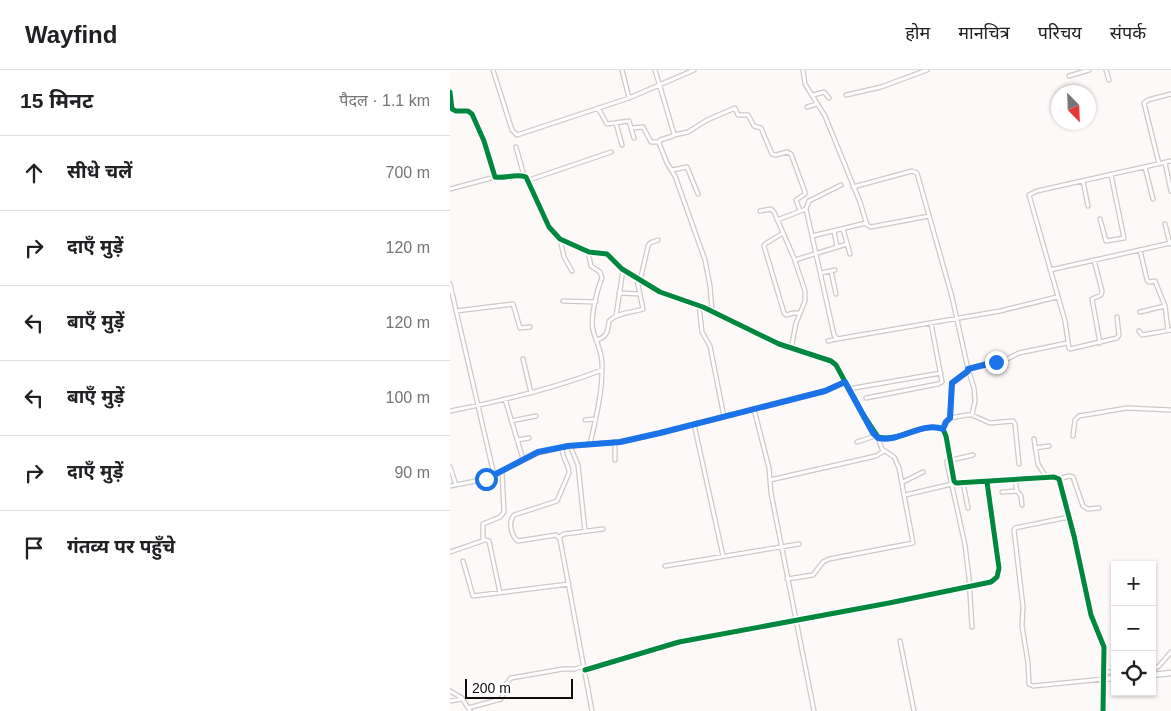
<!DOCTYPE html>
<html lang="hi">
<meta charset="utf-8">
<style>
body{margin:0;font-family:Helvetica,"Noto Sans Devanagari",sans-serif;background:#f6f6f6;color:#202124}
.controls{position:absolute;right:15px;bottom:15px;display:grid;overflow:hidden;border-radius:0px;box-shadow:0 1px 4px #0004}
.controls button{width:45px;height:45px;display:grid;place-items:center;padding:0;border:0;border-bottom:1px solid #e0e0e0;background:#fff;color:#202124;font:25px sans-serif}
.compass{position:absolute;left:601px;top:15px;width:45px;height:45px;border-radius:50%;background:#fff;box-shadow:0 1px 4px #0004;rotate:157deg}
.scale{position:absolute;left:15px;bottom:12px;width:108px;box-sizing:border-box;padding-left:5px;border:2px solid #0e0d0c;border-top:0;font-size:14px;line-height:18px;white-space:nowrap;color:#0e0d0c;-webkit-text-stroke:4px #fff;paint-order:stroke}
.stop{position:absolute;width:15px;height:15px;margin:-11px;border:4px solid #1a73e8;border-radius:50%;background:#fff}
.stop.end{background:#1a73e8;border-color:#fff;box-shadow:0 1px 5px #0008}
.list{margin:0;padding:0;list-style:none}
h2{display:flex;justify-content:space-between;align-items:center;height:65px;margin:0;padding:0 20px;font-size:21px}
h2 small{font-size:16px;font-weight:400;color:#757577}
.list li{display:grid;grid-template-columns:32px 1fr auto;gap:15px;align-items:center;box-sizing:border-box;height:75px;padding:0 20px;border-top:1px solid #e0e0e0}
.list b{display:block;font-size:19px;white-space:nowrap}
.list em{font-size:16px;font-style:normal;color:#757577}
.icon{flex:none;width:28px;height:28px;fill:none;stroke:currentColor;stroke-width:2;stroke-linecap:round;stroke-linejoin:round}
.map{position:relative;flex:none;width:721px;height:641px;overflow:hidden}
header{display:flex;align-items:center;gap:30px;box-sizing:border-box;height:70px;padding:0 25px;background:#fff;border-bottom:1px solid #e0e0e0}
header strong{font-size:24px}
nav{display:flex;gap:28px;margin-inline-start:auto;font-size:18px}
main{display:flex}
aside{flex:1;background:#fff}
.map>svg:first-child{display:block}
</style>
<header>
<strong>Wayfind</strong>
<nav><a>होम</a><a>मानचित्र</a><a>परिचय</a><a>संपर्क</a></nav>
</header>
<main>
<aside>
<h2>15 मिनट<small>पैदल · 1.1 km</small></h2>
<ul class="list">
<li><svg class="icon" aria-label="ahead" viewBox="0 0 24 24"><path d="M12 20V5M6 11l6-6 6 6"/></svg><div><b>सीधे चलें</b></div><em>700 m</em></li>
<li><svg class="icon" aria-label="right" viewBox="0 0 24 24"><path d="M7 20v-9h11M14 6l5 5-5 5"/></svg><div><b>दाएँ मुड़ें</b></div><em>120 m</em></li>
<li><svg class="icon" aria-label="left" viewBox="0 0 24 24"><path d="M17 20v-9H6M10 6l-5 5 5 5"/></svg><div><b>बाएँ मुड़ें</b></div><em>120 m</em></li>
<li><svg class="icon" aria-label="left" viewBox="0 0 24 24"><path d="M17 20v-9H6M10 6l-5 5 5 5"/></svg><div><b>बाएँ मुड़ें</b></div><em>100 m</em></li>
<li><svg class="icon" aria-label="right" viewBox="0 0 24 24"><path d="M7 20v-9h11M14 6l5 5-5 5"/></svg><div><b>दाएँ मुड़ें</b></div><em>90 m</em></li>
<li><svg class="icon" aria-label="arrive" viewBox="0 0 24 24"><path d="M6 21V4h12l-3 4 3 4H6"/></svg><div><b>गंतव्य पर पहुँचे</b></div></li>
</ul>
</aside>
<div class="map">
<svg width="721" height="641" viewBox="0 0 721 641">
<rect width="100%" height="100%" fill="#fdf9f8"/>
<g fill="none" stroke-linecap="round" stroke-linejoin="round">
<defs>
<path id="street" d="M43,0L62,60L67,65L179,28L244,0
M172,0L179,28
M205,0L224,64L223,66L210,70L209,73L217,93L225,106L255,190L260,216L262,241
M353,0L355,14L375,46L410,132L417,155L421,157L479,146
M656,0L659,10
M619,6L639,0
M0,22L2,39L6,41H18L22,44L34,71L45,107C55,109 66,103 76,107L99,157L110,169L139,182L157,184L172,199L210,222L253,237L329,274L381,291L386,295L412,343L428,367C449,373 472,351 493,359L496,366L504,411L506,413L604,407L609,409L624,466L641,545L654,577L653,641
M363,25L374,22L379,28
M396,25L431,17L477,0
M357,37L367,34
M148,38L157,54L179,51L184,68
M166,53L172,75
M182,58L193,57L201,72H209
M224,65L238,62L257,50L285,38L288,45H298L304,56L311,58L322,84L326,85L337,82L341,84L355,122V124L346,130L350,141
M66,77L74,106
M715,93L721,121
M709,94L694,33L698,30L721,24
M695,97L703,129
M222,100L237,97L248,124
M79,110L161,82
M633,111L638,136
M391,115L359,131L356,139L384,265L387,269L550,241L607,227
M403,117L462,101L467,103L502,227L518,299L524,318L525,331L522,345
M0,119L45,107
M310,141L321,139L324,142L344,188L355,221V231L346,253L341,279
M650,149L656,171L674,168L661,105
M327,150L356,139
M715,154L720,174
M393,159L400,184
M384,161L387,177
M333,163L315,174L314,176L334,243L336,245L344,243H349
M362,166L416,153
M110,169L114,187L122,201
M690,180L697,210L699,212L705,211L715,236L718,260
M138,181L141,196L150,202L152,208C147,220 140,248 143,260C146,272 152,281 152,294C153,320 146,348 140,374
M345,190L397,174
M644,190L652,221L651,225L642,229L650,273
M600,200L721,173
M381,201L386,224
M371,203L385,200
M190,211L198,176L200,173L208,170
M0,214L44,405
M169,223L190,224
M113,231L146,232
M249,235L252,262L260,276L274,347
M6,241L63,234L70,258L80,257
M690,242L715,236
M166,246L173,200
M667,247L669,265L667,268L620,279L619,278L615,251L579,125L587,121L721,91
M689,261L692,265L721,260
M147,270C157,267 158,261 159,251C169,242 181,243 193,239L187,210
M378,271L387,269
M73,289L81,323
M518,299L540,293L551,292L569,283L617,273
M398,319L491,303
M416,328L488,314L492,312L481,253
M55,329L73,389
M304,339L319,398L321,423L364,641
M0,341C52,331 103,319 152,300
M500,348L502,313L518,301
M135,350L145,349
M61,351L86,346
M244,354L273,486
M493,359L495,352L500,348L517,345H522L540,353L563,351L565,354L569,394
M623,366L625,350L629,346L677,338L721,340
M584,369L588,394L596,407
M67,370L79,368
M165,372V390
M407,372L425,366
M120,376L128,395L135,461
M112,377C112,390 119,393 119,403L107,431L64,445C58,452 61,466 68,471L106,465L110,469L142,641
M585,378L599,376
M0,397L6,415
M609,409L619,406L623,407L633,436L638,439L649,438
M320,410L426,386L434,381
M565,410L567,421L571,426L572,435
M453,412L473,402
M513,413L518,438
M0,416L36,409L88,383L118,376L170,372L210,363L375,321L395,312
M552,422L567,421
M455,425L502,414
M619,447L565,458L564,460L573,537L572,556L578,593L579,614L583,616L654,609
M109,467L114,464L153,459
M33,470V454L50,447L54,442L52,401
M0,482L35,470L39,471L50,523
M13,491L23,526L119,514
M215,496L349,474
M337,509L363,505L373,492L379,489L463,473L449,398L444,387L432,379L428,368
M522,557L519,508L515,475L497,393V391L523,385
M450,571L464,641
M135,600L229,572L439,533L541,512L547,507L549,498L537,412
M702,600L709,596L721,582
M654,602H665
M0,621L12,628L20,641
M0,631L12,629
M18,638L51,629L57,613L61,608L113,599H125L134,596"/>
<path id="secondary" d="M702,605L721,603
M654,609L665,608"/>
</defs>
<use href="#street" stroke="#ccc9c8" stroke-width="5.5"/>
<use href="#secondary" stroke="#ccc9c8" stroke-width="7"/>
<use href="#street" stroke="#fffefe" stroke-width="3"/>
<use href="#secondary" stroke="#fffefe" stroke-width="4.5"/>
<defs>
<path id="cycleway" d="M0,22L2,39L6,41H18L22,44L34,71L45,107C55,109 66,103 76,107L99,157L110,169L139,182L157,184L172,199L210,222L253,237L329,274L381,291L386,295L412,343L428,367C449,373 472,351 493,359L496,366L504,411L506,413L604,407L609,409L624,466L641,545L654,577L653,641
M135,600L229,572L439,533L541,512L547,507L549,498L537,412"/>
</defs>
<use href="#cycleway" stroke="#fff" stroke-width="8"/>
<use href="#cycleway" stroke="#00873e" stroke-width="5"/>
</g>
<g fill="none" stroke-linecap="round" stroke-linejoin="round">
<path stroke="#1a73e8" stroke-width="6" d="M36,409L88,382L118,376L170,372L210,363L375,321L395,312L423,363L428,368C449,373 472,351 493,359L496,352L500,348L502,313L518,301V299L546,292"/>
</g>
</svg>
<div class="controls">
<button>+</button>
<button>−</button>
<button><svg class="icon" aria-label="locate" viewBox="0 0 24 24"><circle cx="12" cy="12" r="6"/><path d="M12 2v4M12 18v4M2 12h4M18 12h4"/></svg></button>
</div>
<svg class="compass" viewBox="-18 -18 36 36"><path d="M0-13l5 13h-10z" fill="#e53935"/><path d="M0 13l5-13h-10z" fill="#757577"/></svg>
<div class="scale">200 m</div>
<div class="stop" style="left:36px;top:409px"></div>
<div class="stop end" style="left:546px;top:292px"></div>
</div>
</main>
